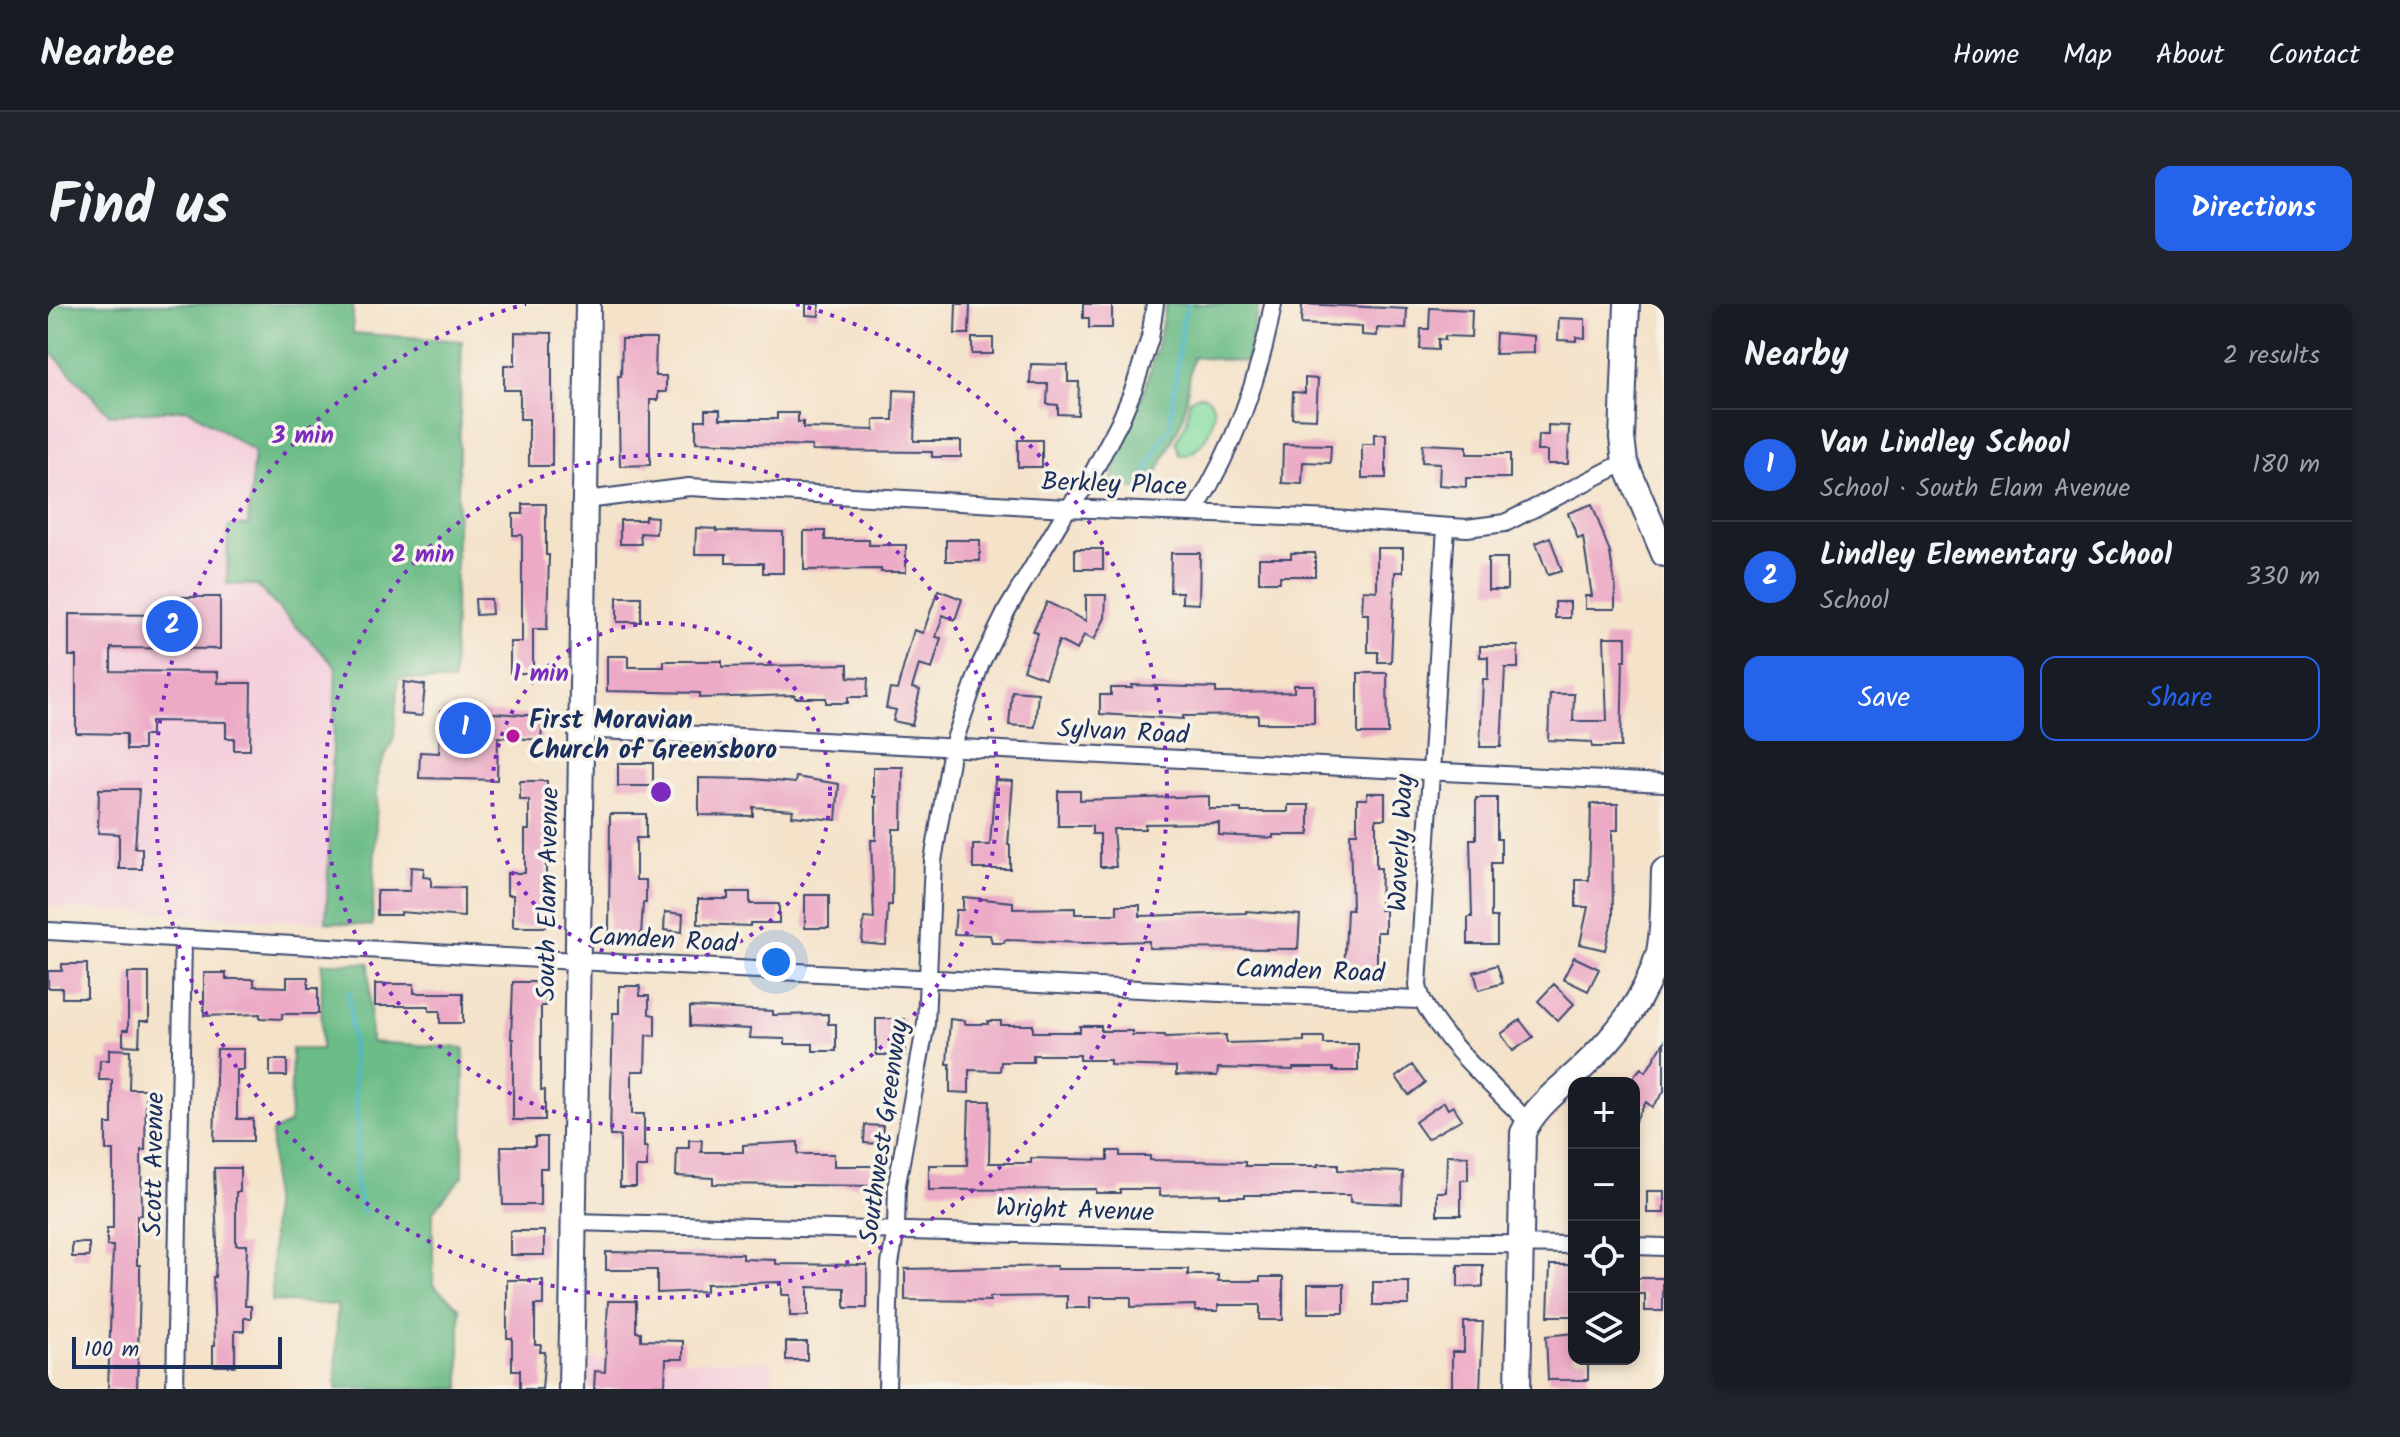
<!DOCTYPE html>
<meta charset="utf-8">
<style>
body{margin:0;font-family:Kalam,sans-serif;background:#20242c;color:#f1f3f6}
.controls{position:absolute;right:24px;bottom:24px;display:grid;overflow:hidden;border-radius:16px;box-shadow:0 4px 12px #0003}
.controls button{width:72px;height:72px;display:grid;place-items:center;padding:0;border:0;border-bottom:2px solid #363941;background:#171b24;color:#f1f3f6;font:40px sans-serif}
.scale{position:absolute;left:24px;bottom:20px;width:210px;box-sizing:border-box;padding-left:8px;border:4px solid #1b2f5e;border-top:0;font-size:22px;line-height:28px;white-space:nowrap;color:#1b2f5e;-webkit-text-stroke:6px #f7f3e8;paint-order:stroke}
.you{position:absolute;left:728px;top:658px;width:28px;height:28px;margin:-20px;border:6px solid #fff;border-radius:50%;background:#1a73e8;box-shadow:0 0 0 12px #1a73e833}
.badge{display:grid;place-items:center;width:52px;height:52px;border-radius:50%;background:#2563eb;color:#fff;font-size:26px;font-weight:700}
.pin{position:absolute;translate:-50% -50%;border:4px solid #fff;box-shadow:0 2px 8px #0006}
.list{margin:0;padding:0;list-style:none}
h2{display:flex;justify-content:space-between;align-items:center;height:104px;margin:0;padding:0 32px;font-size:34px}
h2 small{font-size:26px;font-weight:400;color:#9ea1a6}
.list li{display:grid;grid-template-columns:52px 1fr auto;gap:24px;align-items:center;box-sizing:border-box;height:112px;padding:0 32px;border-top:2px solid #363941}
.list b{display:block;font-size:30px;white-space:nowrap}
.list p{margin:0;font-size:26px;white-space:nowrap;color:#9ea1a6}
.list em{font-size:26px;font-style:normal;color:#9ea1a6}
.actions{display:flex;gap:16px;padding:24px 32px}
.actions a{flex:1;padding:18px 0;border:2px solid #2563eb;border-radius:16px;text-align:center;font-size:28px;color:#2563eb}
.actions .main{background:#2563eb;color:#fff}
.icon{flex:none;width:44px;height:44px;fill:none;stroke:currentColor;stroke-width:2;stroke-linecap:round;stroke-linejoin:round}
.map{position:relative;flex:none;width:1616px;height:1085px;overflow:hidden;border-radius:16px}
header{display:flex;align-items:center;gap:48px;box-sizing:border-box;height:112px;padding:0 40px;background:#171b24;border-bottom:2px solid #363941}
header strong{font-size:38px}
nav{display:flex;gap:44px;margin-inline-start:auto;font-size:28px}
.intro{display:flex;align-items:center;justify-content:space-between;box-sizing:border-box;height:192px;padding:0 48px}
h1{margin:0;font-size:56px}
.button{padding:20px 36px;border-radius:16px;background:#2563eb;color:#fff;font-size:28px;font-weight:700}
main{display:flex;gap:48px;padding:0 48px}
aside{flex:1;background:#171b24;border-radius:16px;box-shadow:0 4px 12px #0003}
.map>svg:first-child{display:block}
</style>
<header>
<strong>Nearbee</strong>
<nav><a>Home</a><a>Map</a><a>About</a><a>Contact</a></nav>
</header>
<div class="intro"><h1>Find us</h1><a class="button">Directions</a></div>
<main>
<div class="map">
<svg width="1616" height="1085" viewBox="0 0 1616 1085">
<rect width="100%" height="100%" fill="#f7f3e8"/>
<filter id="ink" filterUnits="userSpaceOnUse"><feTurbulence type="fractalNoise" baseFrequency=".0125" numOctaves="2"/><feDisplacementMap in="SourceGraphic" scale="16" xChannelSelector="R" yChannelSelector="G"/><feConvolveMatrix kernelMatrix="1 2 1 2 8 2 1 2 1" color-interpolation-filters="sRGB"/></filter>
<filter id="wash" filterUnits="userSpaceOnUse"><feTurbulence type="fractalNoise" baseFrequency=".006" numOctaves="4" result="noise"/><feDisplacementMap in="SourceGraphic" scale="32" xChannelSelector="R" yChannelSelector="G"/><feGaussianBlur stdDeviation="1.8" result="paint"/><feColorMatrix in="noise" values="0 0 0 0 0 0 0 0 0 0 0 0 0 0 0 0 0 1.4 0 .05"/><feComposite in="paint" operator="in"/></filter>
<g filter="url(#wash)">
<rect width="100%" height="100%" fill="#f4e2c9"/>
<path fill="#f4cfdc" d="M0,45L62,111L140,105L206,147L200,222L180,223L208,281L288,363L278,618L0,603Z
M541,1055L725,1058L724,1085H541Z"/>
<path fill="#86dda1" stroke="#508680" stroke-width="2" d="M1151,91C1183,93 1156,156 1132,151L1128,138L1139,117L1141,96Z"/>
<path fill="#6cbc87" stroke="#447672" stroke-width="2" d="M0,0H305V29L414,37L405,378L350,374L346,434L330,467L324,622L278,618L288,363L208,281L179,280L180,223L200,221L206,147L140,105L62,111L0,45Z
M1118,0H1211L1198,58L1145,53L1135,113L1102,185L1060,183L1067,168L1065,158L1095,91L1110,39Z
M274,659H321L323,738L416,744L415,872L385,907V981L412,1004V1085H288L289,1001L224,997V828L242,819L244,745H273Z"/>
<g fill="none" stroke-linecap="round" stroke-linejoin="round">
<path stroke="#4db8c9" stroke-width="4" d="M1092,180C1103,161 1109,140 1122,123L1134,20L1140,0
M301,687L310,831L308,881L315,908"/>
</g>
<g id="blocks">
<path fill="#ecaac6" d="M758,0H771V12L758,11Z
M908,0H922L921,30H907Z
M1035,0H1064V24H1041V14H1035Z
M1254,0L1359,5L1358,25L1329,24V32L1314,31V23L1253,20Z
M1382,4L1424,6L1423,33L1397,32V36L1390,35V46L1372,45L1373,25H1381Z
M1511,14L1537,15V34L1528,33V37L1510,36Z
M467,28L504,29V162H481V115H472V86H456V61H467Z
M1448,29L1486,32V49L1447,50Z
M924,34H945V50H924Z
M574,35H608L607,72H618V88H610V96H602V161L572,162L570,72H573Z
M983,60L1020,61V78H1031L1030,111L1010,110V101L999,100L1000,80H982Z
M1257,74L1270,75L1268,115L1244,114L1245,88L1257,89Z
M846,86L868,87L866,137H913V153H884V148L764,147V142L648,138V116H657V106H672V115H729V109H750V118H755V124L826,126V116H845Z
M1500,121L1521,122L1520,160H1499V147H1489L1490,131H1500Z
M1326,130H1338V174H1314V140H1326Z
M970,136H994V163H970Z
M1235,140L1283,141L1282,159L1255,158L1254,180L1234,179Z
M1375,140L1419,142V150H1462V174H1418V183L1391,181L1392,159L1374,158Z
M475,200H498V251H501L499,325H485V369H462V338H474V231H465V210H475Z
M1544,200L1562,249L1567,280V305H1537V292H1544L1535,233L1530,235L1520,209Z
M597,212L609,213L608,230L592,229L593,240H572V216H597Z
M648,224L668,225V227L735,228V269H715V259H678V250H647Z
M756,227H777V236H821V241H858V268H833V265L756,266Z
M1502,233L1514,267L1500,271L1488,239Z
M898,236H932V257H898Z
M1329,244H1355V268H1347L1343,358H1330V348H1320V310H1314L1315,286L1329,287Z
M1027,245H1055V265H1027Z
M1123,249H1152L1151,300L1134,299V288H1122Z
M1243,249H1267V272H1232V278H1211V254H1243Z
M1440,254H1459V286H1440Z
M890,286L914,295L907,316L895,311L888,333L893,334L884,365L871,361L864,384L872,386L864,421L845,417L848,406L838,404L842,385L849,386L866,326L875,329Z
M1038,291H1058L1057,314L1046,336L1036,331L1029,346L1011,337L997,374L975,366L990,329L985,327L999,298L1038,317Z
M119,293H172V345L63,344V367L170,368V379H203L202,446H186V434H178V418L103,417V432H95V446H78V430L28,429V352H21V310L118,311Z
M569,293H593V318H569Z
M427,295H443L444,310L428,311Z
M1507,298H1522V314H1507Z
M1556,333H1578V356H1575L1573,443H1544V438L1500,436L1502,390H1526L1525,417H1559Z
M1432,342H1470V364H1457L1453,443H1432L1435,375H1440V353H1432Z
M559,352H580V363H616V357H674V363L800,360V373L820,374L819,393H800V399H778V394H747V391L652,394V389L559,387Z
M1310,369H1339L1340,430H1310Z
M356,378L377,381L374,412L353,410Z
M1084,381L1168,384V389L1246,388V381H1266V419H1210V411L1135,412V415L1052,410V391H1063V384H1084Z
M964,387L990,389L987,423L961,421Z
M393,406L495,412L493,436L450,433L449,476L371,474L372,448L391,449Z
M570,459H605V482H570Z
M825,463H855L854,525H845L844,601H840L838,641H834L814,639L816,614L826,615L823,536H828V493H825Z
M748,473L791,480L788,516L744,512L745,506L705,503V512L651,511V474L705,475L747,479Z
M947,476L965,477L960,541H962V565H925V541H942Z
M472,477H499L500,558H498V623H465V591H459V569H477V526H481V496H472Z
M51,485H91L87,544H94V565H71V530L50,529Z
M1010,487H1032V496L1161,492V505H1193V508H1240V501H1261V531H1225V534L1171,531V519L1097,520V525H1065L1068,563H1052V530H1044V522H1010Z
M1319,489H1337V515H1328V564H1333L1332,606H1337V628H1329V668H1296L1299,606H1304L1302,529H1309V495H1319Z
M1428,494H1449V535H1453V559H1443V613H1449V640H1420V613H1424L1422,535H1428Z
M1543,500H1570V526H1564L1565,612L1557,646L1532,640L1540,603H1528V576H1541Z
M562,510H598V534H588V576H598V599H595L593,631L565,630V627H561Z
M363,563L376,564L375,573L383,574V583L416,584V613L353,608V611H329V587H362Z
M680,588H702V600H731V619H702V622L650,620V595H680Z
M757,591H781V624H757Z
M915,593L965,598V605L1027,604V610H1069V601H1092V612L1198,609V607L1252,611L1250,645L1101,644V637L1037,639L957,636L956,639H944L942,631L906,630L908,606H915Z
M617,608L635,610L634,628L616,626Z
M1526,653L1551,665L1540,687L1515,675Z
M14,660H39V694H14V684H0V667H14Z
M1449,661L1455,679L1431,686L1426,668Z
M80,669H101V717H92L91,742L75,741V726H80Z
M156,669H178V675H206V682L239,683V673H260V684H270V710H234V715L212,714V710L156,712Z
M465,678H497V702H493V786H497V816H465V735H463Z
M327,680H366V689H415V719H392V707H381V702H327Z
M1506,680L1526,700L1510,717L1490,697Z
M571,682H592V692H601V710L607,711V732L598,731L597,767H584V810H596V843H599V863H588V883H572V832H562L565,709H571Z
M642,703L725,707V711L780,710V720H788V747H765V740H737V735L702,734L703,725L642,722Z
M828,715H857V751H828Z
M902,715L917,717V720H940V717H953V721H985V728H1032V722H1053V727H1084V731H1117V733L1178,731V739L1256,737V733H1276V740H1310V767H1285V764H1245V766L1170,764L1169,772L1128,771V763L1062,761V756H1032V751H985V758H953L952,767L921,766V789L902,788V760H899Z
M1472,716L1485,733L1465,747L1453,730Z
M1616,738V788L1604,803L1598,798L1586,819V772L1593,764L1598,768Z
M61,745L82,746L81,785H98L97,846H93L94,911H89V961H92V981L89,1085H60L65,942H59V924H65V846H58V820H64V776H51L52,756H61Z
M169,745H196V766H189V815H205V837H166Z
M222,756H239V772H222Z
M1364,761L1377,779L1361,791L1348,773Z
M921,797H942L941,859H983V854L1060,856V847H1072V852H1102V856L1197,858V862H1270V860H1290V866L1355,868L1354,900L1302,898V891H1197V893H1172V890L1112,892V885H1072V889H1048V885L881,886V861H919Z
M1396,798L1400,805L1405,802L1414,815L1379,835L1367,818Z
M817,821L835,822L833,840L816,839Z
M487,833H499V864H492V901H455L453,842H487Z
M641,836H654L653,848H695V841L750,838V850H786V862H831V882L665,880V874L628,872L629,844H641Z
M1399,851L1420,852V876H1413V911H1389V888H1398Z
M166,864H192V888H188V941H199L197,1002H203V1014H196V1027H187V1062H165V1041H167L165,973H167L169,941Z
M1599,887H1616V909H1599Z
M462,927H496V951H462Z
M24,939H41V953H24Z
M558,948L695,950V955L728,956V960L819,961V1004H797V984L760,983V1012H742V991H734V978L658,980V987L609,989V966H558Z
M1410,961H1435V983H1410Z
M1502,961H1526V1012H1500Z
M1009,962V965H1140V971H1170V977H1212V973H1235V1016H1212V1001H1170V1007H1147V1001L1083,1003V993H1042V1004H1019V992L942,993V997L857,996V965Z
M1586,974H1615V1007H1597V990H1586Z
M459,976H495V1001H487V1041H493L492,1048H497L494,1085H472V1066H464V1034H459Z
M1325,978H1361V1001H1325Z
M1260,980H1296V1009H1260Z
M560,997H588V1028H593V1036L635,1037V1055H618L617,1081H605L604,1085H546L547,1067L557,1068Z
M1416,1018H1435L1432,1085H1404V1048H1416Z
M1526,1029V1055H1540V1076H1500L1498,1032Z
M738,1038H759V1056H738Z"/>
</g>
</g>
<g filter="url(#ink)">
<use href="#blocks" fill-opacity="0" stroke="#3c4a6e" stroke-width="2"/>
<g fill="none" stroke-linecap="round" stroke-linejoin="round">
<defs>
<path id="street" d="M538,196L641,183L1019,204L1285,215L1419,224L1457,219L1577,158
M1146,208C1186,143 1212,74 1225,0
M1398,223L1370,681C1375,720 1451,788 1480,818
M532,425L1616,479
M0,627L528,657L1192,690L1372,696
M526,918L1261,938L1526,941
M1586,942L1616,943
M127,1085L135,635
M839,1085L842,960L848,925L849,880L878,719L885,557L904,444L933,359L959,306L1020,204L1038,182L1073,115L1086,84L1102,34L1107,0"/>
<path id="secondary" d="M1579,0L1574,134L1577,158L1616,250
M523,1085L540,0
M1470,1085L1475,829C1486,803 1513,784 1533,765C1569,731 1597,696 1611,648C1616,623 1615,592 1616,567"/>
</defs>
<use href="#street" stroke="#3c4a6e" stroke-width="20"/>
<use href="#secondary" stroke="#3c4a6e" stroke-width="28"/>
<use href="#street" stroke="#fff" stroke-width="16"/>
<use href="#secondary" stroke="#fff" stroke-width="24"/>
</g>
</g>
<g fill="none" stroke="#7b2cbf" stroke-width="4" stroke-dasharray="4 8">
<circle cx="613" cy="488" r="169"/>
<circle cx="613" cy="488" r="337"/>
<path d="M748 0A506 506 0 1 1 478 0"/>
</g>
<circle fill="#b5179e" stroke="#f7f3e8" stroke-width="3" cx="465" cy="432" r="8"/>
<g text-anchor="middle" dominant-baseline="central" stroke-width="7" stroke-linejoin="round" paint-order="stroke">
<g font-size="26" fill="#1b2f5e" stroke="#f7f3e8">
<text transform="translate(1066 181) rotate(2)">Berkley Place</text>
<text transform="translate(1075 429) rotate(3)">Sylvan Road</text>
<text transform="translate(1354 539) rotate(-87)">Waverly Way</text>
<text transform="translate(501 590) rotate(-89)">South Elam Avenue</text>
<text transform="translate(615 637) rotate(3)">Camden Road</text>
<text transform="translate(1262 668) rotate(2)">Camden Road</text>
<text transform="translate(837 828) rotate(-82)">Southwest Greenway</text>
<text transform="translate(107 860) rotate(-89)">Scott Avenue</text>
<text transform="translate(1027 907) rotate(2)">Wright Avenue</text>
</g>
<g font-size="26" font-weight="bold" fill="#1b2f5e" stroke="#f7f3e8" text-anchor="start">
<text x="481" y="417">First Moravian<tspan x="481" dy="30">Church of Greensboro</tspan></text>
</g>
</g>
<circle cx="613" cy="488" r="12" fill="#7b2cbf" stroke="#f7f3e8" stroke-width="4"/>
<g font-size="24" text-anchor="middle" font-weight="bold" fill="#7b2cbf" stroke="#f7f3e8" stroke-width="7" stroke-linejoin="round" paint-order="stroke">
<text x="255" y="139">3 min</text>
<text x="375" y="258">2 min</text>
<text x="493" y="377">1 min</text>
</g>
</svg>
<div class="controls">
<button>+</button>
<button>−</button>
<button><svg class="icon" aria-label="locate" viewBox="0 0 24 24"><circle cx="12" cy="12" r="6"/><path d="M12 2v4M12 18v4M2 12h4M18 12h4"/></svg></button>
<button><svg class="icon" aria-label="layers" viewBox="0 0 24 24"><path d="M12 4l9 5-9 5-9-5zM3 14l9 5 9-5"/></svg></button>
</div>
<div class="scale">100 m</div>
<div class="you"></div>
<div class="pin badge" style="left:417px;top:424px">1</div>
<div class="pin badge" style="left:124px;top:322px">2</div>
</div>
<aside>
<h2>Nearby<small>2 results</small></h2>
<ul class="list">
<li><span class="badge">1</span><div><b>Van Lindley School</b><p>School · South Elam Avenue</p></div><em>180 m</em></li>
<li><span class="badge">2</span><div><b>Lindley Elementary School</b><p>School</p></div><em>330 m</em></li>
</ul>
<div class="actions"><a class="main">Save</a><a>Share</a></div>
</aside>
</main>
